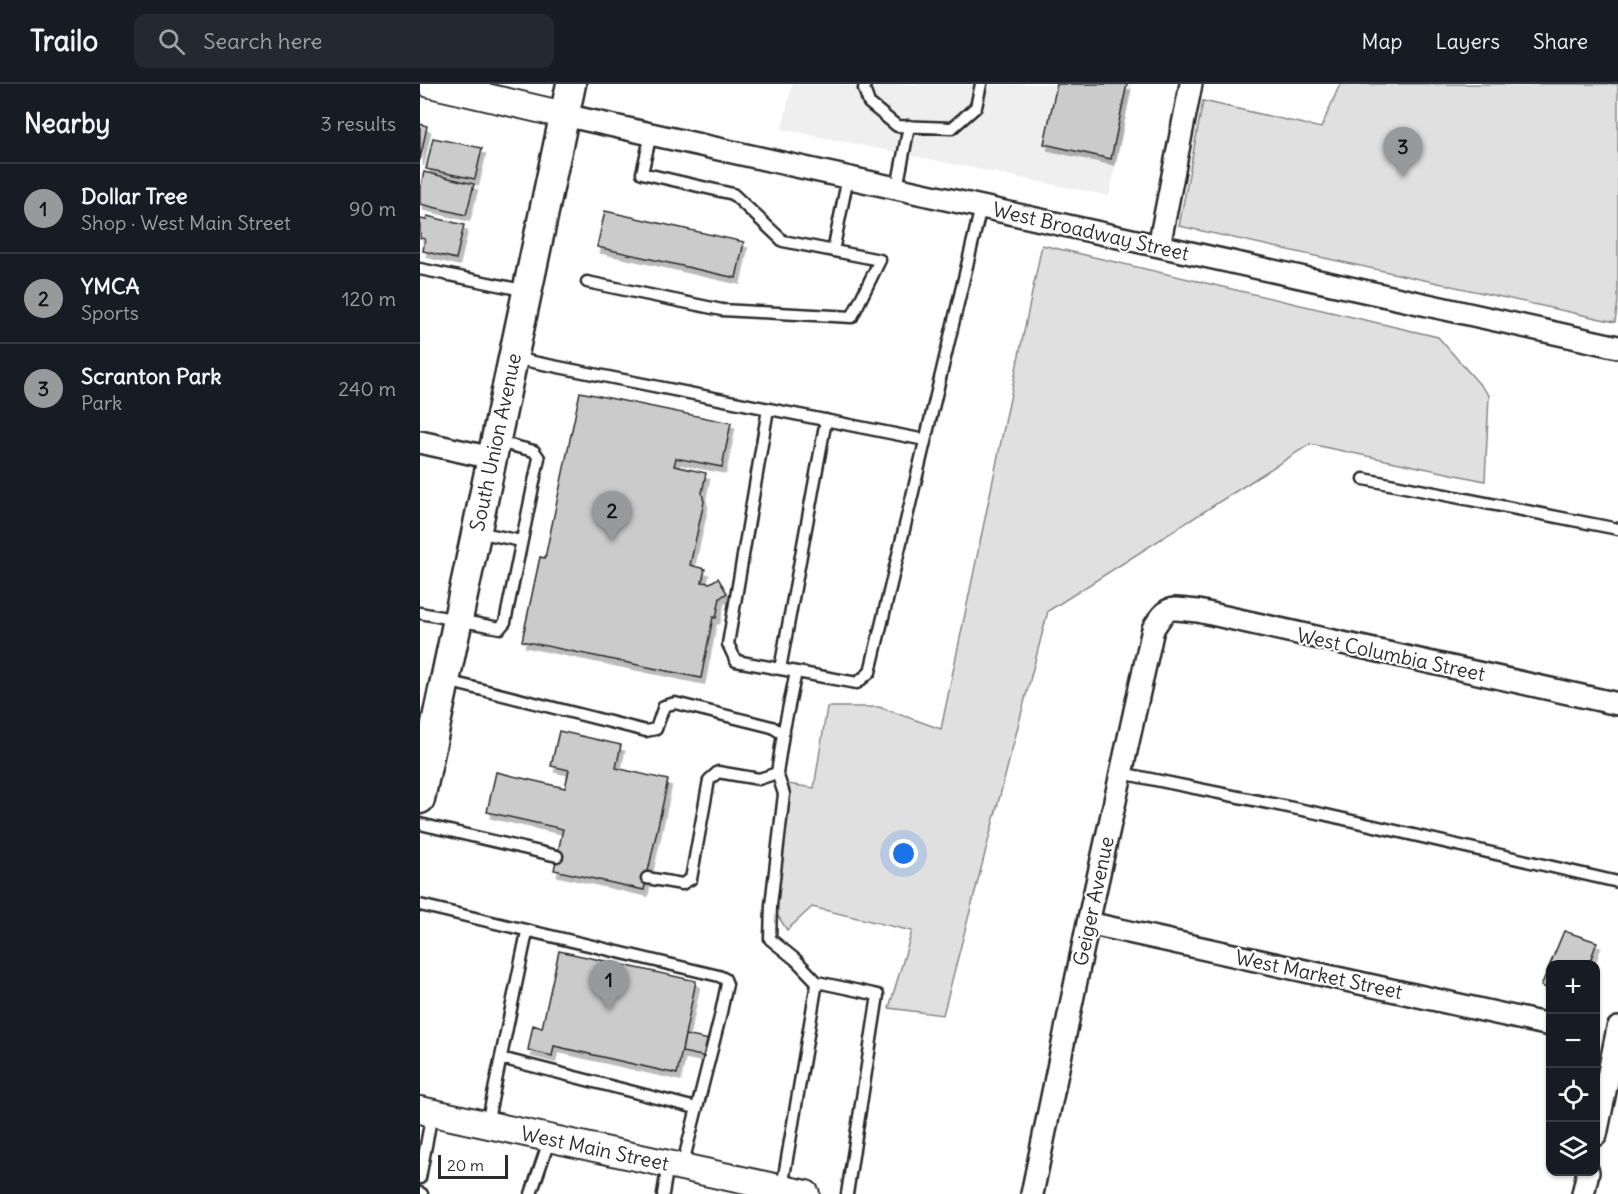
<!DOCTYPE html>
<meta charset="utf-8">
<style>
body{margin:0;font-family:Delius,sans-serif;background:#242831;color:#f1f3f6}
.controls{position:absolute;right:18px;bottom:18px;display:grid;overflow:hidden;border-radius:12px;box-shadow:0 2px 4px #0004}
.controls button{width:54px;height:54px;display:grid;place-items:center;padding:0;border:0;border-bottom:2px solid #363941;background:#171b24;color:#f1f3f6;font:30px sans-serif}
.scale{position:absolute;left:18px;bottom:15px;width:70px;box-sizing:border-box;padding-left:6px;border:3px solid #2b2b2b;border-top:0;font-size:16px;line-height:21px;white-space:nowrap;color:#2b2b2b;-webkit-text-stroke:4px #fff;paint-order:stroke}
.you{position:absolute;left:484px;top:770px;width:21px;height:21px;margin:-15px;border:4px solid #fff;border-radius:50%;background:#1a73e8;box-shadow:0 0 0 9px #1a73e833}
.badge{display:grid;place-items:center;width:39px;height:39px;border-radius:50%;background:#98999b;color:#111;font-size:20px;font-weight:700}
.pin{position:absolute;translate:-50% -50px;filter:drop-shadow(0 2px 3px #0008)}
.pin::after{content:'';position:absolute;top:32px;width:21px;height:18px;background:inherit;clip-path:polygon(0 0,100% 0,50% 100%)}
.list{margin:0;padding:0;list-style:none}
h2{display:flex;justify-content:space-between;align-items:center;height:78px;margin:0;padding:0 24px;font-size:26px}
h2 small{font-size:20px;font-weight:400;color:#9ea1a6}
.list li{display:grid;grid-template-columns:39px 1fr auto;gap:18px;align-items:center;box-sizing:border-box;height:90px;padding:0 24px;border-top:2px solid #363941}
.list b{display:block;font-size:22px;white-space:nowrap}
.list p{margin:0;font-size:20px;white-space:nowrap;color:#9ea1a6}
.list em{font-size:20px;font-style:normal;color:#9ea1a6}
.icon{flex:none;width:33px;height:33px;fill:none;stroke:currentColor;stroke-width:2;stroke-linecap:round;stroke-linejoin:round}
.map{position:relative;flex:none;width:1198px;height:1110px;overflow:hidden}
header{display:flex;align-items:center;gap:36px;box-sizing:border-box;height:84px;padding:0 30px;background:#171b24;border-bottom:2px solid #363941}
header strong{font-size:28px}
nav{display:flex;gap:33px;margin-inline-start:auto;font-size:21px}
.search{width:420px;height:54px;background:#242831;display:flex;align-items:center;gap:15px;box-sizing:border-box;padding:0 21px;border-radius:12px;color:#9ea1a6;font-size:22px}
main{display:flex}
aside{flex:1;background:#171b24}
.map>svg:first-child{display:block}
</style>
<header>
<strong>Trailo</strong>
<div class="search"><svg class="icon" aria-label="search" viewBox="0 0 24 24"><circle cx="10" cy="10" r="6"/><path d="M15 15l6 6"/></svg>Search here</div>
<nav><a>Map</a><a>Layers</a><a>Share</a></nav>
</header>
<main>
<aside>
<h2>Nearby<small>3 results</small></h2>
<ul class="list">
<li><span class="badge">1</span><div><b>Dollar Tree</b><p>Shop · West Main Street</p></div><em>90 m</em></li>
<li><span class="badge">2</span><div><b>YMCA</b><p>Sports</p></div><em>120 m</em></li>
<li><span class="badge">3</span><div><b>Scranton Park</b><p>Park</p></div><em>240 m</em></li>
</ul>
</aside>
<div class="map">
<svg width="1198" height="1110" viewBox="0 0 1198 1110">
<defs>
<filter id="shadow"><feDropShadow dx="3.5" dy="6" stdDeviation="0" flood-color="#0004"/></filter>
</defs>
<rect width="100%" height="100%" fill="#fff"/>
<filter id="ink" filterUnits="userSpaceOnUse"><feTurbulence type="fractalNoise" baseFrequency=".0167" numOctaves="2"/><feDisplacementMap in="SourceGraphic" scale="12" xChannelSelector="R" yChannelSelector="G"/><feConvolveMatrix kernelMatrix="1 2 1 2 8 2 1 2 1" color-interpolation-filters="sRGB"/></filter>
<g filter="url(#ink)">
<path fill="#efefef" d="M372,0H713L689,112L362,45Z"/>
<path fill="#e0e0e0" stroke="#868686" stroke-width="1.5" d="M920,0H1198V218L1195,238L759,142L783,17L901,44Z
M622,161L1018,253L1069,311L1065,397L890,360L628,527L523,931L469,924L492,847L392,823L367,846L351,821L368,700L394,704L407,623H459L521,645Z"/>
<path fill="#cbcbcb" stroke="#2b2b2b" stroke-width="1.5" filter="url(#shadow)" d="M637,0H707L691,75L624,60Z
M0,40L7,42L0,76Z
M13,54L62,64L55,95L6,85Z
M4,88L54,100L46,131L0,120V105Z
M185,127L324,158L316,194L177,163Z
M7,132L44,141L36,175L3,167L5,155L0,154V135L6,136Z
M160,308L311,339L302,383L256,374L254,382L286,389L282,409L284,418L270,481L285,485L282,498L290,499L298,494L307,509L300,514L296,534L293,533L281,594L102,557L120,473L125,474Z
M139,647L201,661L196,684L248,696L224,806L134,786L143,745L67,728L76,688L145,704L149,686L131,682Z
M1144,847L1177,858L1169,880H1130V905L1121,902Z
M139,867L276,897L257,990L134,962L132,972L108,966L113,941L122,944Z
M265,951L290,956L287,973L262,968Z"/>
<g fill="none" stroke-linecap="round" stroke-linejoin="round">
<defs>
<path id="service" d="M445,0L444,5L449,19L477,42L532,44L556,23L561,0
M477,104L489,42
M413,167L428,93
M0,185L107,207
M167,198L302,226L432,233L460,176L363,157L313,110L222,89L231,50
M93,274L505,356
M348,325L308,560L316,577L437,599L450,588L561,123
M944,395L1198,445
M57,448L101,457
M0,529L80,544L85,538L119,374L114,367L77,358
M360,585L406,336
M27,597L226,647L236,645L244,622L255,619L352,643L363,650L357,689L339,695L298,688L289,696L271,795L262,800L227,794
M363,650L376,588
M357,689L364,710L351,821L350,855L376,876L397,898L362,1104
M701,689L902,730L1198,798
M0,740L137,772
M0,821L299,892L305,895L307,900L300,933L262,1083
M397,898L458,911L427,1110
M81,974L276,1024
M67,1040L107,848
M0,1094L12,1029
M0,1109L2,1110
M111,1110L130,1054
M243,1110L248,1080"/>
<path id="minor" d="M144,31L1198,263
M739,162L771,0
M0,358L72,374
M668,839L1130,941
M1176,1051L1198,944
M612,1110L668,839L733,545C749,519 749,525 778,527L1198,620
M1163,1110L1168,1088"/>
<path id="tertiary" d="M10,0L144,31
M0,1026L386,1110"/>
<path id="secondary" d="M0,715L151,0"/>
</defs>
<use href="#service" stroke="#2b2b2b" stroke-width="15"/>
<use href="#minor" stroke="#2b2b2b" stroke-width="26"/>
<use href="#tertiary" stroke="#2b2b2b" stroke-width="30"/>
<use href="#secondary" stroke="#2b2b2b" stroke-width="33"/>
<use href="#service" stroke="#fff" stroke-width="10"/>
<use href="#minor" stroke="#fff" stroke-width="21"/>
<use href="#tertiary" stroke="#fff" stroke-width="26"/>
<use href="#secondary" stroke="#fff" stroke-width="28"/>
</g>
</g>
<g text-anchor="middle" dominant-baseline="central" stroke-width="4.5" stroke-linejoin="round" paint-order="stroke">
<g font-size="20" fill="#2b2b2b" stroke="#fff">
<text transform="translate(671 147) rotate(13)">West Broadway Street</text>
<text transform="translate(75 358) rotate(-78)">South Union Avenue</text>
<text transform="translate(971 570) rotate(12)">West Columbia Street</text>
<text transform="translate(673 817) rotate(-78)">Geiger Avenue</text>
<text transform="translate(899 890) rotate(12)">West Market Street</text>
<text transform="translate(175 1064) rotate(12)">West Main Street</text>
</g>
</g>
</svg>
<div class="controls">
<button>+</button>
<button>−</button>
<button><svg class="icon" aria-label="locate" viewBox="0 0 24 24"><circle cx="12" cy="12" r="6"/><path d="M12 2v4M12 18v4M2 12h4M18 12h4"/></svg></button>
<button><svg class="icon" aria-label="layers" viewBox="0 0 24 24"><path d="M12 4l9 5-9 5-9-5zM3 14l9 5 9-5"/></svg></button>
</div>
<div class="scale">20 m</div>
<div class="you"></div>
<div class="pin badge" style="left:189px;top:926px">1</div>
<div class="pin badge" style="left:192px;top:457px">2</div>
<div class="pin badge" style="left:983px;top:93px">3</div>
</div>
</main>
